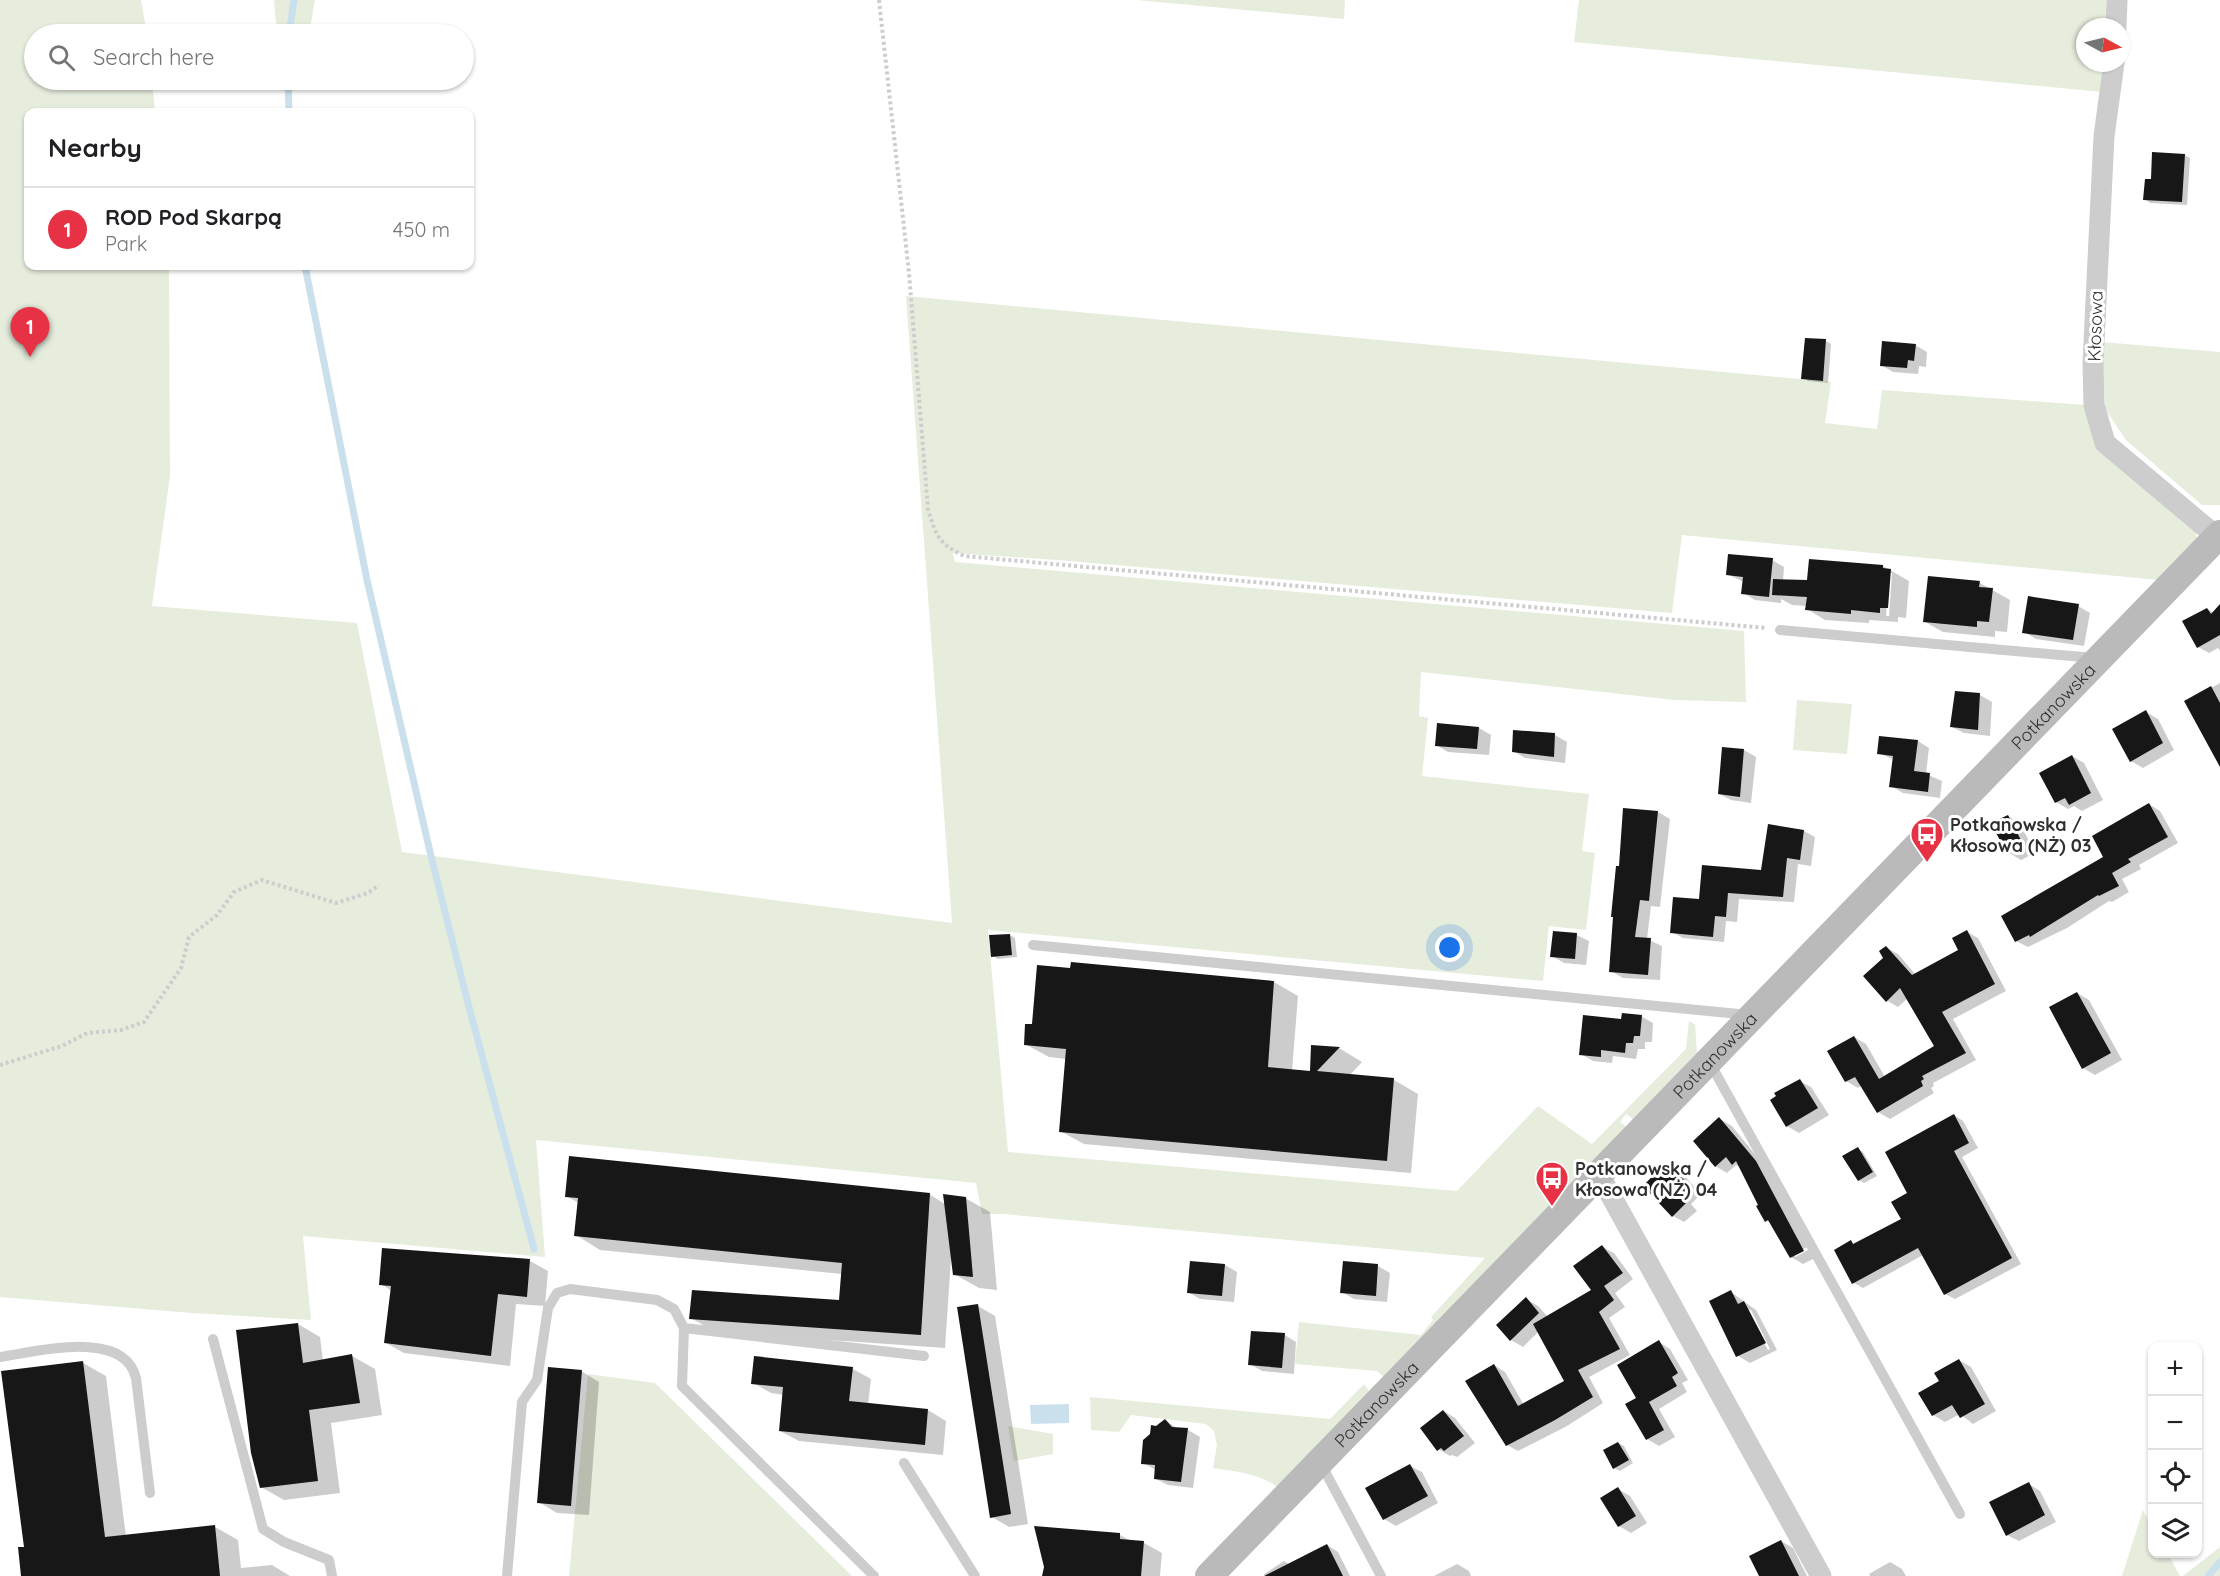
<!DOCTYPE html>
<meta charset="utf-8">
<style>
body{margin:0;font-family:Quicksand,sans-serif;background:#f2f2f2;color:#202124}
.controls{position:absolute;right:18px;bottom:18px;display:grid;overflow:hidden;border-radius:12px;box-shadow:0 2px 4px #0004}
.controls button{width:54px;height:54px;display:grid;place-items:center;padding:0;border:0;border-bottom:2px solid #e0e0e0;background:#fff;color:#202124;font:30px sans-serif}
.compass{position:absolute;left:2076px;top:18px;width:54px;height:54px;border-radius:50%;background:#fff;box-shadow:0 2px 4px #0004;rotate:97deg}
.you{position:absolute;left:1450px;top:948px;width:21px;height:21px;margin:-15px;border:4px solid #fff;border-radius:50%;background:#1a73e8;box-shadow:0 0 0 9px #1a73e833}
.badge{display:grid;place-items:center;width:39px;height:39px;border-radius:50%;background:#e63244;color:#fff;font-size:20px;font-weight:700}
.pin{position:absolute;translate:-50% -50px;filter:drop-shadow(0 2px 3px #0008)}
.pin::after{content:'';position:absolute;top:32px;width:21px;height:18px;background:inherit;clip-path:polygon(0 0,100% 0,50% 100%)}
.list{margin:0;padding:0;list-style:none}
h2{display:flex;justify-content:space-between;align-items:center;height:78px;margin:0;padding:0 24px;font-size:26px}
h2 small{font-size:20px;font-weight:400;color:#757577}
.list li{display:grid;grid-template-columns:39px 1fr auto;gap:18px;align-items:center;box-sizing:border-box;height:84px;padding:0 24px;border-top:2px solid #e0e0e0}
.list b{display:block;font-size:22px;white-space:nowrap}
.list p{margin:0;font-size:20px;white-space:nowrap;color:#757577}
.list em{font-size:20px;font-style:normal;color:#757577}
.icon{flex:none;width:33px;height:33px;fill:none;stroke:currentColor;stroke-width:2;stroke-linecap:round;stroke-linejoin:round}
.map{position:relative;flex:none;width:2220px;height:1576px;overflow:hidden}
.search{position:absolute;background:#fff;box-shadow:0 2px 4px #0004;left:24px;top:24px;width:450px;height:66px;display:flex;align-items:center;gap:15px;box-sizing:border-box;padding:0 21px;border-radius:33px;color:#757577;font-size:22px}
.panel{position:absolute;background:#fff;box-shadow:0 2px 4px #0004;left:24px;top:108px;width:450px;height:162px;border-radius:12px}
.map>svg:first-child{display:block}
</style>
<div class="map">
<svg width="2220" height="1576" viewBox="0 0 2220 1576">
<rect width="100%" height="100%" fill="#fff"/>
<path fill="#e6eddd" d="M0,0H141L147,34H34V80H152L155,112H28V266H169L170,476L152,606L357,623L402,852L952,923L906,296L1831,382L1825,423L1877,429L1882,390L2085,405L2195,529L2197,538L2159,580L1682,535L1672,613L1057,560L953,553L955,562L1744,631L1746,702L1675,700L1421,672L1419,716L1428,718L1422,776L1589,794L1582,851L1595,853L1586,930L1549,926L1543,981L988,930L1008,1152L1457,1191L1538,1106L1592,1144L1686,1049L1689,1021L1695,1024L1697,1053L1634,1120L1626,1114L1620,1122L1628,1128L1384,1377L1377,1371L1295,1364L1299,1322L1421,1335L1433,1320L1431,1317L1485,1258L1003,1214H982L976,1183L536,1140L545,1257L303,1236L311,1320L191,1313L0,1297Z
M274,0H315L309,34H277Z
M1136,0H1345L1344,19Z
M1579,0H2106V27H2085V63H2104L2103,92L1574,42Z
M2102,342L2220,352V505H2202L2126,440L2105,409Z
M1797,700L1852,704L1847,754L1793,750Z
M588,1374L655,1383L852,1576H569Z
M1364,1384L1371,1394L1280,1489C1260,1473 1237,1472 1213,1468L1217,1445L1214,1431L1206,1424L1131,1415L1119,1432L1091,1430L1090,1397L1330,1419Z
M1008,1426L1053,1434V1454L1014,1461Z
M2143,1510L2152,1527V1554H2168L2180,1576H2122Z
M2220,1547V1576H2183Z"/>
<path fill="#cae0ec" d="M1069,1404V1423L1031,1424L1030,1405Z"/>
<path fill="#0003" fill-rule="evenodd" d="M2184,155L2190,158L2187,205L2150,203L2145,199L2152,181Z
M1826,341L1831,344L1828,383L1808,381L1803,378Z
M1915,345L1927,352L1926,367L1919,366L1918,374L1893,372L1881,365Z
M1772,560L1784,567L1783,581L1809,582L1883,566L1909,581L1906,618L1898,617V622L1869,620V623L1825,620L1807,609V606L1792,605L1781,599V603L1755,600L1743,593L1744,582L1727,574ZM1889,573H1892L1889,616H1886Z
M1980,583L2010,600L2007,632L1995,631V637L1943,632L1925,622Z
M2078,606L2090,613L2084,646L2036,639L2024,632Z
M2220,607V651L2218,648L2209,653L2198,647L2207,609L2214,613Z
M2220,683V756L2186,702Z
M1980,695L1992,702L1990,736L1964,733L1952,727Z
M2146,712L2158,719L2174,750L2143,768L2131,761Z
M1439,724L1479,728L1491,735L1489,755L1448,752L1436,745Z
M1515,732L1555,735L1567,742L1565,763L1525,758L1513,751Z
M1918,741L1929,748L1926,774L1942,781L1940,798L1903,793L1891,786L1894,760L1879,753Z
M1744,750L1756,757L1751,803L1731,800L1719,794Z
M2072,756L2084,763L2103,800L2082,811L2074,806L2068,809L2056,802Z
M2149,804L2160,811L2178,843L2139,865L2141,869L2122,879L2129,892L2112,902L2109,901L2067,928L2028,947L2016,941L2105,858Z
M1658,812L1670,819L1660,907L1651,906L1647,939L1662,946L1660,980L1623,978L1611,971L1614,917Z
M2008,816L2020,823L2035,853L2021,860L2009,853Z
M1804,831L1815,837L1811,866L1798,864L1794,902L1739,899L1737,922L1726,921L1724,942L1683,938L1672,932L1700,901L1762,871Z
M1967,932L1978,938L2006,991L1953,1019L1976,1060L1933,1083L1934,1086L1931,1088L1934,1093L1890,1119L1878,1112L1862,1085L1858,1088L1846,1081L1854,1037L1866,1044L1885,1077L1936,1047L1908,998L1898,1007L1886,1000L1887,948L1898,954L1916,975L1960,951Z
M1010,935L1015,938L1017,957L998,959L993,956Z
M1577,935L1589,941L1586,965L1564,963L1552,956Z
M1274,982L1298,996L1292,1071L1311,1073L1313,1046L1339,1048L1362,1062L1349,1076L1394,1080L1418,1094L1411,1173L1084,1144L1060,1131L1066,1059L1049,1057L1025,1044Z
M2077,993L2089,1000L2122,1060L2095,1075L2083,1068Z
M1641,1016L1653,1023L1652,1042H1645V1049H1638L1636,1059L1613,1056L1612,1063L1593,1061L1581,1054L1622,1021Z
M1800,1081L1811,1087L1829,1115L1799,1133L1787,1126L1778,1097Z
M1954,1115L1963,1121L1978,1148L1962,1157L2021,1264L1955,1299L1945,1294L1923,1255L1863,1288L1854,1283L1851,1242L1855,1245L1903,1220L1909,1193Z
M1720,1119L1732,1126L1767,1169L1809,1246L1795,1254V1257L1810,1249L1815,1258L1803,1264L1791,1257L1772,1224L1766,1220L1760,1205L1741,1168L1736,1165L1727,1173L1715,1166Z
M1858,1149L1863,1152L1877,1176L1864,1183L1859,1180Z
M1667,1163L1679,1170L1701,1194L1691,1204L1697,1211L1684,1222L1673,1216Z
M929,1194L945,1204L965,1198L990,1212L997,1290L979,1288L954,1274L952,1258H951L945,1348L715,1332L691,1318L840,1302L842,1274L600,1250L576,1235L579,1203L566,1196Z
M1602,1247L1614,1253L1633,1279L1615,1293L1625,1307L1609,1318L1630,1355L1589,1377L1603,1403L1567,1426L1518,1451L1507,1445L1494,1365L1505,1372L1524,1405L1566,1381L1539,1331L1523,1347L1511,1340L1526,1299L1538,1306L1548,1317L1593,1290Z
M384,1249L530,1261L548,1271L545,1306L516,1304L510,1366L404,1353L386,1343L392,1291L381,1284Z
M1191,1262L1225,1265L1237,1272L1234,1302L1200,1299L1188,1292Z
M1344,1263L1378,1266L1390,1273L1387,1302L1354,1299L1342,1292Z
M1731,1292L1756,1310L1777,1350L1750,1363L1738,1356ZM1747,1310H1751L1770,1349L1768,1350Z
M978,1306L995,1316L1028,1524L1009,1527L992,1517Z
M298,1324L320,1337L323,1361L352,1356L375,1369L382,1415L331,1423L340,1493L284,1500L261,1487Z
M1285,1335L1296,1342L1294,1374L1262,1371L1250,1364Z
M1659,1342L1670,1349L1688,1380L1682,1383L1687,1392L1659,1409L1675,1437L1659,1446L1647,1439L1638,1398Z
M1959,1360L1971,1367L1996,1411L1973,1424L1960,1414L1945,1422L1933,1415L1920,1393L1941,1381Z
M83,1363L106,1376L126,1537L215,1527L238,1540L241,1568L272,1565L290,1576H23L25,1548Z
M853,1369L871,1379L868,1405L928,1410L946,1421L943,1455L799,1441L780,1431L784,1395L771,1393L753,1383Z
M581,1371L599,1382L589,1515L557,1513L539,1502Z
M1444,1411L1455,1418L1475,1443L1457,1457L1452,1455L1450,1456L1438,1449Z
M1165,1420L1178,1429L1188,1430L1200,1437L1193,1488L1168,1485L1156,1479V1470L1143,1463L1157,1427Z
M1618,1443L1624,1446L1633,1463L1620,1471L1614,1468Z
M1410,1466L1422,1472L1438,1503L1396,1526L1384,1519Z
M2029,1484L2040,1491L2056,1522L2019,1541L2007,1535Z
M1618,1489L1630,1496L1647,1523L1631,1533L1619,1526Z
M1120,1535L1131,1541L1144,1543L1162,1553L1160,1576H1044Z
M1781,1541L1793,1548L1807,1576H1761Z
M1327,1545L1338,1552L1350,1576L1263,1575L1284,1561L1289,1564Z
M1890,1562L1902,1569L1906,1576H1870L1869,1574Z
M1457,1564L1469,1571L1471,1576H1434Z"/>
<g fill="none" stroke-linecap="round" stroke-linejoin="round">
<path stroke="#cae0ec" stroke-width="7" d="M289,34L294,0
M288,80L289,112
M305,266L367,580L431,856L470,1011L534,1249
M2208,1576L2220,1562"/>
</g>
<path fill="#171717" d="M2152,152L2185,154L2182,202L2143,200L2145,179H2151Z
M1805,338L1826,339L1823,381L1801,379Z
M1882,341L1916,344L1914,361L1908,360L1907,368L1880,366Z
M1728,554L1773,558L1769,597L1741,594L1743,577L1726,575Z
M1809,559L1883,565V568L1891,569L1888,608H1880V613L1851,610V614L1805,610L1807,597L1772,595L1773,579L1807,580Z
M1928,576L1980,581L1979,587L1993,588L1989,622L1977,621V627L1923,622Z
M2028,596L2079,604L2073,640L2022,633Z
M2220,604V635L2197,648L2182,621L2207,608L2211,614Z
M2211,686L2220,703V767L2184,701Z
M1955,691L1980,693L1978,730L1950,727Z
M2146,710L2163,743L2130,762L2112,729Z
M1437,723L1479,727L1477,749L1435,746Z
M1513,730L1555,733L1554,757L1512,752Z
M1879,736L1918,740L1914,771L1930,773L1928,792L1889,787L1893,756L1877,754Z
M1722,747L1744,749L1740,797L1718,794Z
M2072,755L2091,793L2069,805L2065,798L2055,803L2039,773Z
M2149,803L2168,837L2128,859L2131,862L2112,873L2119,886L2099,896L2098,895L2030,937L2029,935L2015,942L2001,916L2103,857L2092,836Z
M1623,808L1658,811L1649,901L1640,900L1635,937L1651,938L1648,975L1609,972L1613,917H1611L1616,866H1619Z
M2008,815L2024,846L2007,854L1991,823Z
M1768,824L1804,830L1800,860L1787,858L1783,897L1728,893L1726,917L1715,916L1713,937L1670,933L1673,897L1699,899L1702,865L1761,870Z
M1967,930L1995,984L1942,1012L1966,1053L1922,1076L1924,1079L1921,1081L1923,1086L1877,1113L1855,1077L1845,1082L1827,1051L1854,1036L1879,1079L1934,1046L1900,988L1886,1002L1863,976L1883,958L1879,951L1886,946L1912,975L1958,950L1952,938Z
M1553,931L1577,933L1575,959L1550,957Z
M1010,934L1012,955L991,957L989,935Z
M1071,962L1274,981L1268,1067L1310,1071L1311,1045L1340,1047L1317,1071L1394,1078L1387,1161L1059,1132L1066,1049L1024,1045L1025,1024H1032L1037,965L1070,968Z
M2077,992L2111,1053L2082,1069L2049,1007Z
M1622,1013L1642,1015L1640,1036H1634L1633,1043H1626L1625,1053L1601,1050V1057L1579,1055L1583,1015L1621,1019Z
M1800,1079L1818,1108L1786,1127L1770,1100L1776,1096L1774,1093Z
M1954,1114L1969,1143L1954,1151L2012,1258L1944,1295L1918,1248L1852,1284L1834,1250L1851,1240L1853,1244L1901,1219L1891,1202L1907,1193L1885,1152Z
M1719,1117L1756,1161L1804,1251L1790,1258L1768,1220L1765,1222L1756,1206L1758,1205L1736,1161L1732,1165L1726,1157L1715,1167L1693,1141Z
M1858,1147L1873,1172L1858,1181L1842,1156Z
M569,1156L930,1193L921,1335L689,1319L692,1290L839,1300L842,1263L574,1236L578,1198L565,1197Z
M1666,1162L1690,1186L1680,1196L1686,1203L1672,1217L1643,1186Z
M943,1194L966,1197L973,1277L953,1275Z
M1602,1245L1623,1273L1604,1286L1614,1300L1599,1312L1620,1349L1578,1370L1593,1397L1555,1420L1506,1446L1465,1381L1494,1364L1518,1406L1564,1381L1533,1324L1591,1290L1573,1266Z
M382,1248L530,1259L527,1297L498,1294L491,1356L384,1343L391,1286L379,1285Z
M1190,1261L1225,1264L1222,1296L1187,1293Z
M1343,1261L1378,1264L1376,1296L1340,1293Z
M1731,1290L1738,1304L1744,1301L1766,1343L1736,1357L1709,1301Z
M1526,1297L1539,1313L1510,1341L1496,1325Z
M978,1304L1011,1514L990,1518L957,1307Z
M298,1323L303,1363L352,1354L360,1403L309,1410L318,1481L260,1488L251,1453L236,1330Z
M1251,1331L1285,1333L1282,1368L1248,1365Z
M1659,1340L1678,1373L1672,1377L1677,1386L1649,1402L1664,1430L1646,1440L1625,1404L1636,1398L1617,1365Z
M754,1356L853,1367L849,1401L928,1409L925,1445L779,1431L783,1387L751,1384Z
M1959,1359L1985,1404L1960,1418L1952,1405L1932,1416L1918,1393L1939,1381L1934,1373Z
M83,1361L105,1537L215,1525L220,1576H21L18,1547H24L1,1371Z
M548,1367L582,1370L571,1506L537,1503Z
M1443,1410L1464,1436L1444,1451L1441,1448L1437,1451L1420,1428Z
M1165,1419L1172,1427L1188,1428L1181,1482L1154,1479L1155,1465L1141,1464L1143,1440L1150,1434L1151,1425L1156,1426Z
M1618,1442L1629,1460L1613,1469L1603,1450Z
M1410,1464L1428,1496L1383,1520L1365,1488Z
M2029,1482L2045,1515L2006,1536L1989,1502Z
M1618,1487L1636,1516L1618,1527L1600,1498Z
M1034,1526L1120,1533V1539L1144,1541L1141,1576H1042L1044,1567Z
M1781,1540L1799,1576H1759L1749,1556Z
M1327,1544L1343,1576H1264Z"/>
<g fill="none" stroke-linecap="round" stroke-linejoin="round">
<path stroke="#cdcdcd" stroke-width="4" stroke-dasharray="3 3" stroke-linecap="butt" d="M879,0L909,273L928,509C936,536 938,543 964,556L1766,628
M0,1065L62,1046L87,1033L121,1030L144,1022L181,968L189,937L217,915L234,892L262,880L336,903L368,893L379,885"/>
<path stroke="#cdcdcd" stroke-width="10" d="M1780,630L2094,658
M1033,945L1749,1015
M1710,1063L1960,1514
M684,1328L924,1356
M213,1339L263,1529L284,1542L329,1560L332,1576
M0,1357C37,1352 124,1328 136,1378L150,1493
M1320,1462L1381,1576
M904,1463L975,1576
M507,1576L522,1402L537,1380L548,1308L557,1293L570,1289L657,1300L674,1309L684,1328L682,1386L874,1576"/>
<path stroke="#cdcdcd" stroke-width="21" d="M2116,27L2117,0
M2114,63L2104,136L2093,363L2094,405L2105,443L2217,537
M1599,1174L1821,1576"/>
<path stroke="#bababa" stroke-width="28" id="s1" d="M1209,1576L2220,534"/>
</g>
<defs>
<symbol id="bus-pin" viewBox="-11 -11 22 30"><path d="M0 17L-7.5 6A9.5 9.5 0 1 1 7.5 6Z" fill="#e63244" stroke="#fff"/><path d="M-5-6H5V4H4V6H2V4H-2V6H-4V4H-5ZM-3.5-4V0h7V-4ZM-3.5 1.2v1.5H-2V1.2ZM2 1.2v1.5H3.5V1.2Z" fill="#fff"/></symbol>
</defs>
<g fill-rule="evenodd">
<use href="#bus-pin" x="1908" y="815" width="38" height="52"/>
<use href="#bus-pin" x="1533" y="1159" width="38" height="52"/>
</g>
<g text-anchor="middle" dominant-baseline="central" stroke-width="6" stroke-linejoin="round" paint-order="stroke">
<g font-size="18" fill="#303030" stroke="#fff">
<text transform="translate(2095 326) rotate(-88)">Kłosowa</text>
<text stroke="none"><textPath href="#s1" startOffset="1212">Potkanowska</textPath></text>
<text stroke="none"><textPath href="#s1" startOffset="726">Potkanowska</textPath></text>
<text stroke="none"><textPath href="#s1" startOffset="240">Potkanowska</textPath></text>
</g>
<g font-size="18" font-weight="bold" fill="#303030" stroke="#fff" text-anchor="start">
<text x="1950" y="824">Potkanowska /<tspan x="1950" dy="21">Kłosowa (NŻ) 03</tspan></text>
<text x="1575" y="1168">Potkanowska /<tspan x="1575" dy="21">Kłosowa (NŻ) 04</tspan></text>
</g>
</g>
</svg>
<div class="controls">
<button>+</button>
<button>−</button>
<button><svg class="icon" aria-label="locate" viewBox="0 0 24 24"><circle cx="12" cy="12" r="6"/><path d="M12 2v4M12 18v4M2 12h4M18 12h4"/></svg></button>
<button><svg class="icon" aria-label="layers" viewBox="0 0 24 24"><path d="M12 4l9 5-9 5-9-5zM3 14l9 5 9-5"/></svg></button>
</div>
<svg class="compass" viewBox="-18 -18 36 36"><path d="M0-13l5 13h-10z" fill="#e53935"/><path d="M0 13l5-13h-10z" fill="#757577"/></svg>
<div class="you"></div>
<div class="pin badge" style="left:30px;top:357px">1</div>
<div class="search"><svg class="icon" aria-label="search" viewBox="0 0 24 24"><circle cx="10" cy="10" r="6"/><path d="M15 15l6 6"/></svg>Search here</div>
<section class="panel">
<h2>Nearby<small></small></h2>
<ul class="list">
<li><span class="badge">1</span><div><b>ROD Pod Skarpą</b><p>Park</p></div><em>450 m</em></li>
</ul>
</section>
</div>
